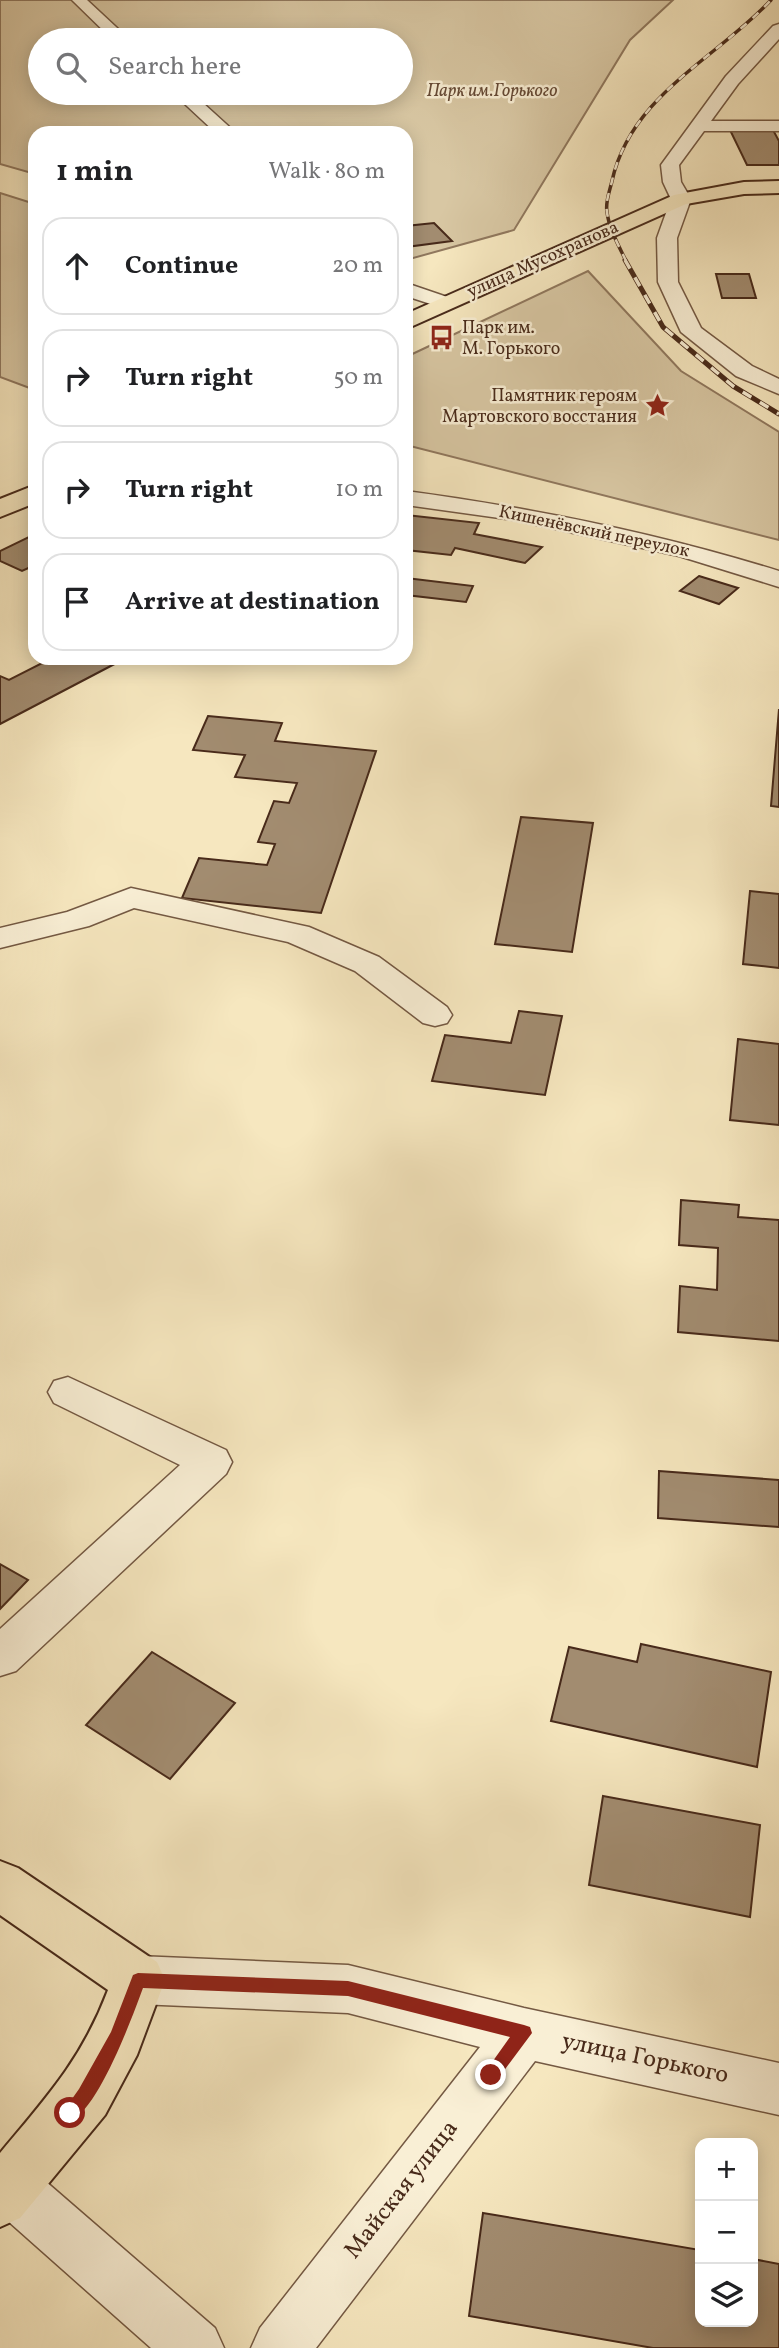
<!DOCTYPE html>
<meta charset="utf-8">
<style>
body{margin:0;font-family:Vollkorn,serif;background:#f2f2f2;color:#202124}
.controls{position:absolute;right:21px;bottom:21px;display:grid;overflow:hidden;border-radius:14px;box-shadow:0 4px 18px #0003}
.controls button{width:63px;height:63px;display:grid;place-items:center;padding:0;border:0;border-bottom:2px solid #e0e0e0;background:#fff;color:#202124;font:35px sans-serif}
.stop{position:absolute;width:21px;height:21px;margin:-16px;border:5px solid #8f2418;border-radius:50%;background:#fff}
.stop.end{background:#8f2418;border-color:#fff;box-shadow:0 2px 7px #0008}
.list{margin:0;padding:0;list-style:none}
h2{display:flex;justify-content:space-between;align-items:center;height:91px;margin:0;padding:0 28px;font-size:30px}
h2 small{font-size:23px;font-weight:400;color:#757577}
.list li{display:grid;grid-template-columns:46px 1fr auto;gap:21px;align-items:center;box-sizing:border-box;height:98px;margin:0 14px 14px;padding:0 14px;border:2px solid #e0e0e0;border-radius:21px}
.list b{display:block;font-size:26px;white-space:nowrap}
.list em{font-size:23px;font-style:normal;color:#757577}
.icon{flex:none;width:38px;height:38px;fill:none;stroke:currentColor;stroke-width:2;stroke-linecap:round;stroke-linejoin:round}
.map{position:relative;flex:none;width:779px;height:2348px;overflow:hidden}
.search{position:absolute;background:#fff;box-shadow:0 4px 18px #0003;left:28px;top:28px;width:385px;height:77px;display:flex;align-items:center;gap:18px;box-sizing:border-box;padding:0 24px;border-radius:38px;color:#757577;font-size:26px}
.panel{position:absolute;background:#fff;box-shadow:0 4px 18px #0003;left:28px;top:126px;width:385px;height:539px;border-radius:21px}
.map>svg:first-child{display:block}
</style>
<div class="map">
<svg width="779" height="2348" viewBox="0 0 779 2348">
<rect width="100%" height="100%" fill="#f6e7bf"/>
<filter id="stains"><feTurbulence type="fractalNoise" baseFrequency=".00286" numOctaves="4"/><feColorMatrix values="0 0 0 0 .2 0 0 0 0 .09 0 0 0 0 .02 0 0 0 .5 -.17"/></filter>
<radialGradient id="worn" r=".72"><stop offset=".6" stop-color="#630" stop-opacity="0"/><stop offset="1" stop-color="#630" stop-opacity=".3"/></radialGradient>
<path fill="#d8c7a3" stroke="#90785e" stroke-width="2" fill-rule="evenodd" d="M0,0H673L630,40L514,230L406,260V133H35V174L0,164ZM40,40H401V93H40Z
M0,193L35,204V390L0,377Z
M588,271L681,371L779,432V540L406,445V357Z"/>
<path fill="#a28c70" stroke="#482a1a" stroke-width="2" d="M730,130H773L779,141V165H747Z
M434,223L452,241L406,247V226Z
M716,274H749L756,298H722Z
M406,515L479,523L474,534L542,547L525,563L455,548L451,555L406,550Z
M35,534V565L22,571L0,561V551Z
M699,576L738,588L719,604L680,591Z
M406,578L473,586L466,602L406,595Z
M52,658H126L0,724V676L9,680Z
M779,709V807L771,806Z
M208,716L282,723L275,741L376,751L321,913L182,898L199,858L267,865L275,844L258,842L274,801L289,803L297,783L235,777L245,755L193,750Z
M521,817L593,823L572,952L495,944Z
M750,891L779,894V968L743,964Z
M519,1011L562,1016L545,1095L432,1081L445,1035L511,1043Z
M738,1039L779,1044V1125L730,1120Z
M681,1200L739,1205L738,1217L779,1220V1341L678,1332L680,1286L717,1290L718,1248L679,1245Z
M659,1471L779,1480V1527L658,1518Z
M0,1564L28,1580L0,1609Z
M641,1644L771,1672L757,1767L551,1721L569,1647L637,1662Z
M152,1652L235,1703L170,1779L86,1725Z
M603,1796L760,1825L750,1917L589,1885Z
M483,2213L700,2250V2322H753V2259L779,2264V2348H653L469,2316Z"/>
<g fill="none" stroke-linecap="round" stroke-linejoin="round">
<defs>
<path id="minor" d="M72,0H87L130,40H113Z
M779,24V39L738,84L711,121H779V131H704L679,165L681,182L691,199L677,238L678,282L701,328L752,366L779,379V394L736,376L681,332L658,282L657,238L671,199L663,182L661,165L726,76L773,26Z
M173,93H192L236,133H216Z
M406,283L453,299L457,303L453,307L446,309L406,296Z
M406,491C533,508 657,533 779,571V587L679,556L514,520L406,505Z
M131,888L309,927L379,957L447,1007L452,1015L447,1023L435,1026L423,1023L355,971L288,942L134,908L89,926L0,948V928L67,912Z
M68,1377L226,1450L232,1462L226,1474L16,1671L0,1676V1629L180,1465L54,1403L48,1392L54,1381Z
M138,1956L348,1965L524,2008L779,2063V2115L535,2061L316,2348H251L260,2328L480,2047L348,2013L138,2004L120,1997L112,1980L120,1963Z
M10,2159L29,2167L215,2328L224,2348H151L0,2214V2163Z"/>
<path id="major" d="M779,181V193L744,194L686,204L406,329V314L674,195L744,182Z
M35,485V503L0,517V499Z
M0,1861L18,1868L157,1962L165,1980L137,2055L105,2115L20,2218L0,2227V2153C46,2098 82,2059 108,1990L0,1915Z"/>
</defs>
<use href="#minor" stroke="#745943" stroke-width="3"/>
<use href="#major" stroke="#482a1a" stroke-width="4"/>
<use href="#minor" fill="#f9efd5" fill-rule="evenodd"/>
<use href="#major" fill="#f6e7bf" fill-rule="evenodd"/>
<defs>
<path id="rail-far1" d="M626,261C619,246 609,229 607,212C605,202 610,190 612,181C631,95 716,59 771,0"/>
<path id="rail" d="M625,260L663,327L733,386L779,414"/>
</defs>
<use href="#rail-far1" stroke="#482a1a" stroke-width="3.5"/>
<use href="#rail" stroke="#482a1a" stroke-width="5"/>
<use href="#rail-far1" stroke="#f9efd5" stroke-width="2.5" stroke-dasharray="8" stroke-linecap="butt"/>
<use href="#rail" stroke="#f9efd5" stroke-width="3.5" stroke-dasharray="10" stroke-linecap="butt"/>
</g>
<path fill="#8f2418" d="M138,1973L348,1981L524,2025L530,2027L532,2033L497,2080L491,2083L486,2080L483,2075L510,2037L348,1996L143,1988C132,2018 98,2110 70,2121L64,2119L62,2113L79,2089L111,2032L133,1975Z"/>
<defs>
<symbol id="bus-bare" viewBox="-9 -9 18 18"><path d="M-5-6H5V4H4V6H2V4H-2V6H-4V4H-5ZM-3.5-4V0h7V-4ZM-3.5 1.2v1.5H-2V1.2ZM2 1.2v1.5H3.5V1.2Z" fill="#8f2418" stroke="#f9efd5" stroke-width="2.5" paint-order="stroke"/></symbol>
<symbol id="sight-bare" viewBox="-9 -9 18 18"><path d="M0-6L1.8-2.2L6-1.7L2.9 1.2L3.7 5.4L0 3.3L-3.7 5.4L-2.9 1.2L-6-1.7L-1.8-2.2Z" fill="#8f2418" stroke="#f9efd5" stroke-width="2.5" paint-order="stroke"/></symbol>
</defs>
<g fill-rule="evenodd">
<use href="#bus-bare" x="424" y="320" width="35" height="35"/>
<use href="#sight-bare" x="640" y="388" width="35" height="35"/>
</g>
<g text-anchor="middle" dominant-baseline="central" stroke-width="5" stroke-linejoin="round" paint-order="stroke">
<g font-size="18" font-style="italic" fill="#654935" stroke="#f9efd5">
<text x="492" y="91">Парк им.Горького</text>
</g>
<g font-size="18" fill="#482a1a" stroke="#f9efd5">
<text transform="translate(543 260) rotate(-24)">улица Мусохранова</text>
<text transform="translate(594 532) rotate(12)">Кишенёвский переулок</text>
</g>
<g font-size="18" fill="#482a1a" stroke="#f9efd5" text-anchor="start">
<text x="462" y="328">Парк им.<tspan x="462" dy="21">М. Горького</tspan></text>
<text x="637" y="396" text-anchor="end">Памятник героям<tspan x="637" dy="21">Мартовского восстания</tspan></text>
</g>
<g font-size="24" fill="#482a1a" stroke="#f9efd5">
<text transform="translate(645 2059) rotate(12)">улица Горького</text>
<text transform="translate(402 2190) rotate(-52)">Майская улица</text>
</g>
</g>
<rect width="100%" height="100%" filter="url(#stains)"/>
<rect width="100%" height="100%" fill="url(#worn)"/>
</svg>
<div class="controls">
<button>+</button>
<button>−</button>
<button><svg class="icon" aria-label="layers" viewBox="0 0 24 24"><path d="M12 4l9 5-9 5-9-5zM3 14l9 5 9-5"/></svg></button>
</div>
<div class="stop" style="left:70px;top:2113px"></div>
<div class="stop end" style="left:491px;top:2075px"></div>
<div class="search"><svg class="icon" aria-label="search" viewBox="0 0 24 24"><circle cx="10" cy="10" r="6"/><path d="M15 15l6 6"/></svg>Search here</div>
<section class="panel">
<h2>1 min<small>Walk · 80 m</small></h2>
<ul class="list">
<li><svg class="icon" aria-label="ahead" viewBox="0 0 24 24"><path d="M12 20V5M6 11l6-6 6 6"/></svg><div><b>Continue</b></div><em>20 m</em></li>
<li><svg class="icon" aria-label="right" viewBox="0 0 24 24"><path d="M7 20v-9h11M14 6l5 5-5 5"/></svg><div><b>Turn right</b></div><em>50 m</em></li>
<li><svg class="icon" aria-label="right" viewBox="0 0 24 24"><path d="M7 20v-9h11M14 6l5 5-5 5"/></svg><div><b>Turn right</b></div><em>10 m</em></li>
<li><svg class="icon" aria-label="arrive" viewBox="0 0 24 24"><path d="M6 21V4h12l-3 4 3 4H6"/></svg><div><b>Arrive at destination</b></div></li>
</ul>
</section>
</div>
